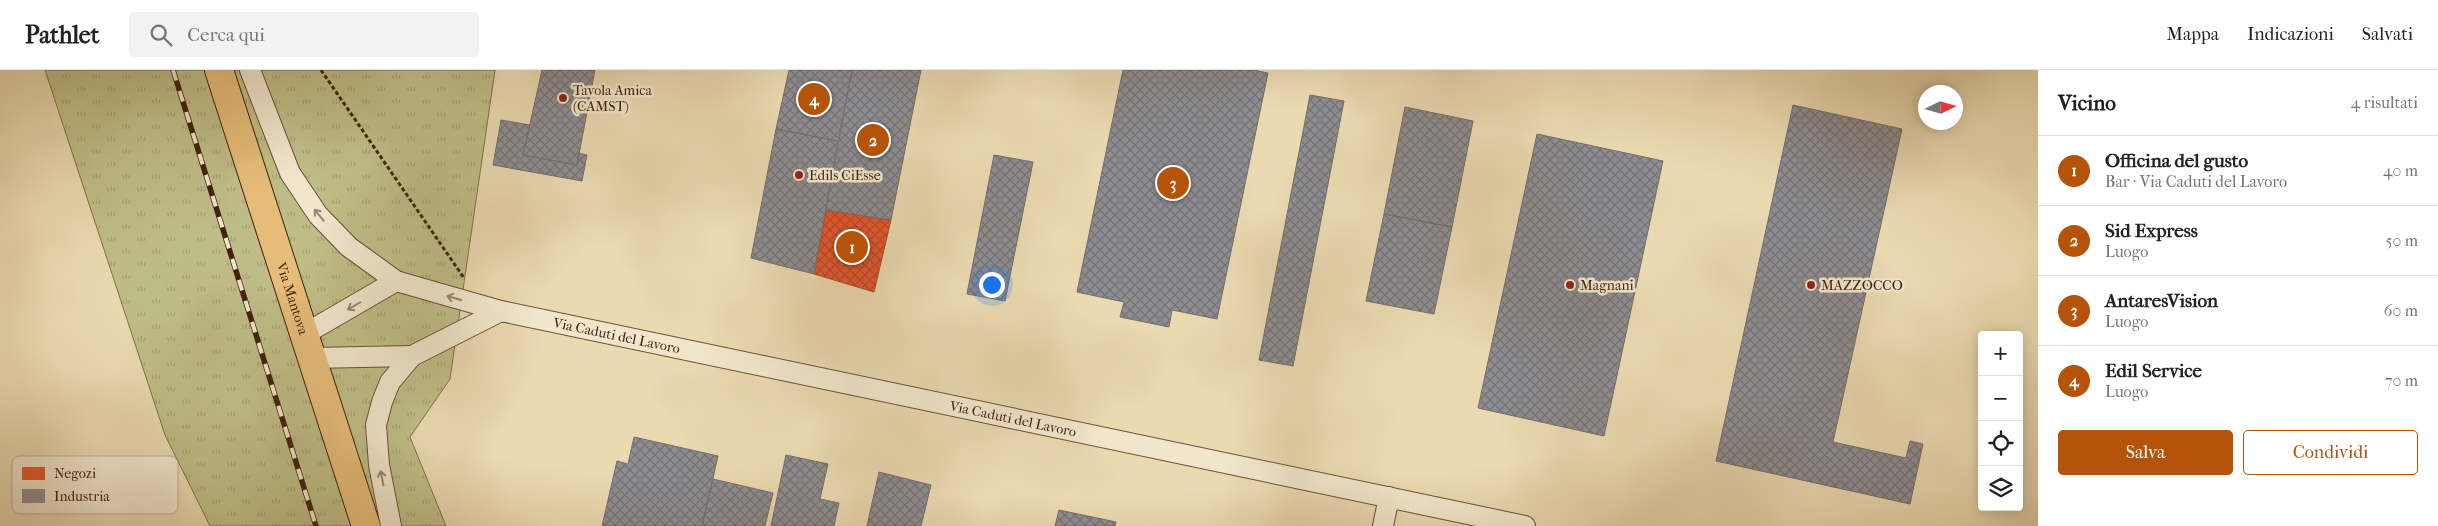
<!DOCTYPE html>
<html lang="it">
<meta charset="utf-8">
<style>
body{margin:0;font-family:"IM FELL French Canon",serif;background:#f2f2f2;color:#222}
.controls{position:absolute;right:15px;bottom:15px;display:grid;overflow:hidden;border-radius:5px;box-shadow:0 2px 12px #0003}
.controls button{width:45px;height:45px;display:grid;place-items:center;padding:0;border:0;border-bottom:1px solid #e0e0e0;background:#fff;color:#222;font:25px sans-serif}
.compass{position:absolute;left:1918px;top:15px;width:45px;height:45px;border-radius:50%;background:#fff;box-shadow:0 2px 12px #0003;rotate:85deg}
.you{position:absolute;left:991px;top:214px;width:18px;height:18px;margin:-12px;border:4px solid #fff;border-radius:50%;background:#1a73e8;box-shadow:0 0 0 8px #1a73e833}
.badge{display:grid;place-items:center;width:32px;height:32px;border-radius:50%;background:#b45309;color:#fff;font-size:16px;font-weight:700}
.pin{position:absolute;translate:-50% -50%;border:2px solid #fff;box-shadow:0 1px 5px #0006}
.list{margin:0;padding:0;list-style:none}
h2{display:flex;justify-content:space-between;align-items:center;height:65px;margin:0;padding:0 20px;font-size:21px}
h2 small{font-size:16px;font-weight:400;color:#767676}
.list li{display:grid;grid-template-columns:32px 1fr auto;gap:15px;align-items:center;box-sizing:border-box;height:70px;padding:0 20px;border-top:1px solid #e0e0e0}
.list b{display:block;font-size:19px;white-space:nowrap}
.list p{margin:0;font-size:16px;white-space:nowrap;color:#767676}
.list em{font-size:16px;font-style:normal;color:#767676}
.actions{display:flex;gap:10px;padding:15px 20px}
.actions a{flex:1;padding:11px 0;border:1px solid #b45309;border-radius:5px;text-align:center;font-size:18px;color:#b45309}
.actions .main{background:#b45309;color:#fff}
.icon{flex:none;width:28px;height:28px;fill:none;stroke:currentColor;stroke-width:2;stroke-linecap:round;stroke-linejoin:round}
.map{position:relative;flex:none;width:2038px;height:456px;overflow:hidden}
header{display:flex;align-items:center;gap:30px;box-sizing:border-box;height:70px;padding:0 25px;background:#fff;border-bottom:1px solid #e0e0e0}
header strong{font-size:24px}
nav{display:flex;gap:28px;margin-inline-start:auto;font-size:18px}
.search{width:350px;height:45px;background:#f2f2f2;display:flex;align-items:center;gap:12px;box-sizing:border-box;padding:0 18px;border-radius:5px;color:#767676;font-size:19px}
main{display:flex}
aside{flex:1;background:#fff}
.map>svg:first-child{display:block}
</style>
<header>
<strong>Pathlet</strong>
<div class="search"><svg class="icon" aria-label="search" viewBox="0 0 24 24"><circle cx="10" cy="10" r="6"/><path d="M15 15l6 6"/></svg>Cerca qui</div>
<nav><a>Mappa</a><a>Indicazioni</a><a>Salvati</a></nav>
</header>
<main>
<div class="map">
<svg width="2038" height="456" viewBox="0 0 2038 456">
<defs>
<pattern id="grass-tufts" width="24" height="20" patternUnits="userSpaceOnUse" patternTransform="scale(1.25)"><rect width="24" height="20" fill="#bfbd87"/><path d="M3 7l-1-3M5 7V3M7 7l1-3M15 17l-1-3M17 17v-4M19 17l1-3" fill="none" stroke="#a5a273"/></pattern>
<pattern id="shops-cross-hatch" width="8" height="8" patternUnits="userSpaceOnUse" patternTransform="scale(1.25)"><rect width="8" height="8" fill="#e4572e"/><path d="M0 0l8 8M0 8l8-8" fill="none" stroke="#ba4826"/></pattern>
<pattern id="industry-cross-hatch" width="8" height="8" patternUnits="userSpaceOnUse" patternTransform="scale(1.25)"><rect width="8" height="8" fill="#8d8d92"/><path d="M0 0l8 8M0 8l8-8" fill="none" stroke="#757376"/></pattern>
</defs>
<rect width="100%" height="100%" fill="#ead9b1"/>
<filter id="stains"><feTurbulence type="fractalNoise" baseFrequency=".004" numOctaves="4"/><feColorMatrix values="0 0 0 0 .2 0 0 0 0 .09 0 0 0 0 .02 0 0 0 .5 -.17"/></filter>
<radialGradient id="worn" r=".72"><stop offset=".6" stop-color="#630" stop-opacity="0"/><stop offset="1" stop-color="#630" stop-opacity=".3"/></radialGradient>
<path fill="url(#grass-tufts)" stroke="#806f4a" d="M45,0H495L450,309L410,367L446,456H210L165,365Z"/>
<path fill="url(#shops-cross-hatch)" stroke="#b34724" d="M826,140L891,150L874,222L814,204Z"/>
<path fill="url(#industry-cross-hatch)" stroke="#766d6a" d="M542,0H595L577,95L523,85Z
M789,0H852L838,71L776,59Z
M852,0H921L891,150L826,140Z
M1123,0H1253L1268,3L1217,249L1172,240L1169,257L1120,247L1124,232L1077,222Z
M1310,25L1344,31L1293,296L1259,290Z
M1793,35L1902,59L1833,372L1906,388L1910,371L1923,374L1910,434L1716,391Z
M1405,37L1473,51L1452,157L1384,144Z
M501,50L530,55L523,85L577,95L579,83L587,85L582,111L493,95Z
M776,59L838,71L814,204L751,188Z
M1537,64L1663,91L1604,366L1478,338Z
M994,85L1033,92L1005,231L967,224Z
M1384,144L1452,157L1434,244L1366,231Z
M634,367L718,386L702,456H602L617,391L628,394Z
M786,385L828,394L820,429L839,433L834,456H771Z
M879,402L931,415L921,456H867Z
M713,409L773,423L765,456H702Z
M1059,440L1116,452L1115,456H1055Z"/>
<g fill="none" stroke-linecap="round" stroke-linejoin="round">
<defs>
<g id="minor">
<path id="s1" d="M250,0L290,103L318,145L349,177L396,211L501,241L1525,456"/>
<path d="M303,265L396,211"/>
<path d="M311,288L412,286"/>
<path d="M391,456L379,395L376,355L382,332L390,312L412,286L501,241"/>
<path d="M1383,456L1389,427"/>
</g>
<g id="primary">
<path id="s2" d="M219,0L366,456"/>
</g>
</defs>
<use href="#minor" stroke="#6b4f36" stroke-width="22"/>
<use href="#primary" stroke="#41210d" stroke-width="30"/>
<path stroke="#41210d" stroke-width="3" stroke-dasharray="4 2.5" stroke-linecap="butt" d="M321,0L464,208"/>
<use href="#minor" stroke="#f1e6cc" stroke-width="20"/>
<use href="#primary" stroke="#e5bc78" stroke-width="28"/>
<defs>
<path id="rail" d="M173,0L316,456"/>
</defs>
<use href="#rail" stroke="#41210d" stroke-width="5.5"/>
<use href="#rail" stroke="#f1e6cc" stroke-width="4" stroke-dasharray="11" stroke-linecap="butt"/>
</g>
<defs><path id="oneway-shaft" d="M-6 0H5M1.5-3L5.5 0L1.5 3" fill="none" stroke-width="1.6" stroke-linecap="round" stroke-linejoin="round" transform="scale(1.25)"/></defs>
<g stroke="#99846c">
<use href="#oneway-shaft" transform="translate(319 145) rotate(-129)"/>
<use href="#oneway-shaft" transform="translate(454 228) rotate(-164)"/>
<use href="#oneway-shaft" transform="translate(354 236) rotate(150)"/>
<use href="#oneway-shaft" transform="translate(382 408) rotate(-101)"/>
</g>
<g fill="#8f2418" stroke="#f1e6cc" stroke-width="2">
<circle cx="563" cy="28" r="5"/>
<circle cx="799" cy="105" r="5"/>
<circle cx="1570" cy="215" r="5"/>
<circle cx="1811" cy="215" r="5"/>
</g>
<g text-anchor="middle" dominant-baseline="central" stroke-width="5" stroke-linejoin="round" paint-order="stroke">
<g font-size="14" fill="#41210d" stroke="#f1e6cc" text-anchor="start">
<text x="573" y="20">Tavola Amica<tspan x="573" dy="16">(CAMST)</tspan></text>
<text x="809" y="105">Edils CiEsse</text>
<text x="1580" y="215">Magnani</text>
<text x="1821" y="215">MAZZOCCO</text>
</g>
<g font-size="14" fill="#41210d" stroke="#f1e6cc">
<text stroke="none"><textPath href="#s2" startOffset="240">Via Mantova</textPath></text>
<text stroke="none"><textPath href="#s1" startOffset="491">Via Caduti del Lavoro</textPath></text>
<text stroke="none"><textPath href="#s1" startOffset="896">Via Caduti del Lavoro</textPath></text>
</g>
</g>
<rect x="12" y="386" width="166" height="58" rx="8" fill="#f1e6cc" stroke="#bcab93" stroke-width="1"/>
<rect x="22" y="397" width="23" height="13" fill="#e4572e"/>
<rect x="22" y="419" width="23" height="14" fill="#8d8d92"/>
<g font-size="14" fill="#41210d">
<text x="54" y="408">Negozi</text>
<text x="54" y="431">Industria</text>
</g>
<rect width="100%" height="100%" filter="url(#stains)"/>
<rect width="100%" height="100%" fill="url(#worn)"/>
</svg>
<div class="controls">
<button>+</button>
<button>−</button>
<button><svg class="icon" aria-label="locate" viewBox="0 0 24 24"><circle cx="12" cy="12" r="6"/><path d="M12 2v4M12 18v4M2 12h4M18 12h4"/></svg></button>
<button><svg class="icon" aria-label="layers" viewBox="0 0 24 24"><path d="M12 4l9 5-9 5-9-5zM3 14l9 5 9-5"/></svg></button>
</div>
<svg class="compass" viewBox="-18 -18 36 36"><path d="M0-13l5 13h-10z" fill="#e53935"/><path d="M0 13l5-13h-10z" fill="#767676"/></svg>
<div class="you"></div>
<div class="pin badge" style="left:852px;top:177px">1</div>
<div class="pin badge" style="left:873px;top:70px">2</div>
<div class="pin badge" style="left:1173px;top:113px">3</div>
<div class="pin badge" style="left:814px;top:29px">4</div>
</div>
<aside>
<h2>Vicino<small>4 risultati</small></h2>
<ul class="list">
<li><span class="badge">1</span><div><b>Officina del gusto</b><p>Bar · Via Caduti del Lavoro</p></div><em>40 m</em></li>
<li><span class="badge">2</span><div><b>Sid Express</b><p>Luogo</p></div><em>50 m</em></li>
<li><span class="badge">3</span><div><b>AntaresVision</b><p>Luogo</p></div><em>60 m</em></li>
<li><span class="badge">4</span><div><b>Edil Service</b><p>Luogo</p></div><em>70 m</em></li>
</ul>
<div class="actions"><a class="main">Salva</a><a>Condividi</a></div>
</aside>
</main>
